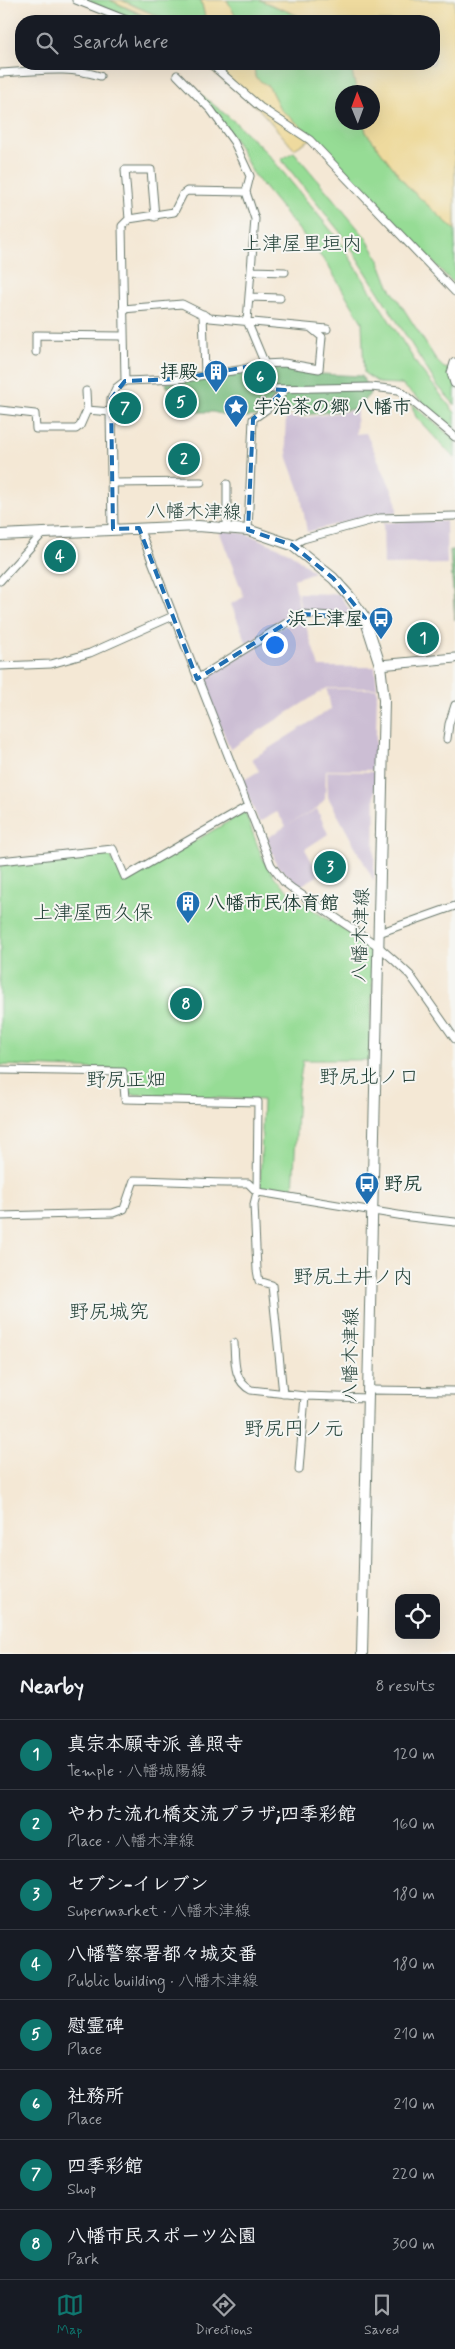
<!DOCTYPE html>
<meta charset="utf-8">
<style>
body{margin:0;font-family:Mynerve,"Klee One",sans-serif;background:#242831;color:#f1f3f6}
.controls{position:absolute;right:15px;bottom:15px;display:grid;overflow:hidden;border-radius:10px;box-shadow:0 5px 20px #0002}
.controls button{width:45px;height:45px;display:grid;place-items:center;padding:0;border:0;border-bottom:1px solid #363941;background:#171b24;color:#f1f3f6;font:25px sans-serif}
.compass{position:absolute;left:335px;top:85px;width:45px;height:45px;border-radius:50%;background:#171b24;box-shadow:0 5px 20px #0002;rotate:359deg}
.you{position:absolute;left:274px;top:644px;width:18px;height:18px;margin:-12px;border:4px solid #fff;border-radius:50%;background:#1a73e8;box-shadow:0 0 0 8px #1a73e833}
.badge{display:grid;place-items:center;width:32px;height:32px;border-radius:50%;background:#0f766e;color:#fff;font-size:16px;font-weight:700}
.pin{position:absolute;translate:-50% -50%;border:2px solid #fff;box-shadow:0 1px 5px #0006}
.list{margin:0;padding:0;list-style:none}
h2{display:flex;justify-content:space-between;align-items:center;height:65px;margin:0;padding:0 20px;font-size:21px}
h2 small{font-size:16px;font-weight:400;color:#9ea1a6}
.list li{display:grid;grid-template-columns:32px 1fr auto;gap:15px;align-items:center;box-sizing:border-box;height:70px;padding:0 20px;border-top:1px solid #363941}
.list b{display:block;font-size:19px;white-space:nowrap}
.list p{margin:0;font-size:16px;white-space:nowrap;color:#9ea1a6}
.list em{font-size:16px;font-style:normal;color:#9ea1a6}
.icon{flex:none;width:28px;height:28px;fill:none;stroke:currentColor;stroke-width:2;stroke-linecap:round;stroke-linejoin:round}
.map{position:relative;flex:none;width:455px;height:1654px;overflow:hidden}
.search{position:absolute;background:#171b24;box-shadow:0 5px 20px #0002;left:15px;right:15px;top:15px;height:55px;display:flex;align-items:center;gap:12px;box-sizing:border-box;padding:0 18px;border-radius:20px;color:#9ea1a6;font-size:19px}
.sheet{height:625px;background:#171b24}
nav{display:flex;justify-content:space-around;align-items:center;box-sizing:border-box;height:70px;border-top:1px solid #363941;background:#171b24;font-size:14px;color:#9ea1a6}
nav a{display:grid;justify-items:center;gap:2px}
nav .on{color:#0f766e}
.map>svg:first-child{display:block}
</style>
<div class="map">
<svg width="455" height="1654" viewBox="0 0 455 1654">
<rect width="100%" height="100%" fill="#f6f6f2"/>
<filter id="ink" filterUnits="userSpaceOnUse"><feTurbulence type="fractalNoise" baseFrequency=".02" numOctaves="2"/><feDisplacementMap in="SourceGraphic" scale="10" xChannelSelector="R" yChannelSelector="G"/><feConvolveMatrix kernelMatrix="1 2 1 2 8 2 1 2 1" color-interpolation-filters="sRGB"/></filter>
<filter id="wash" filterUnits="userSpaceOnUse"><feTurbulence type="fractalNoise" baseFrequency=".0096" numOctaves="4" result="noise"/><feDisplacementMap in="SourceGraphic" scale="20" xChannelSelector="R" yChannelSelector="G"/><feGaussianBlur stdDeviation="1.12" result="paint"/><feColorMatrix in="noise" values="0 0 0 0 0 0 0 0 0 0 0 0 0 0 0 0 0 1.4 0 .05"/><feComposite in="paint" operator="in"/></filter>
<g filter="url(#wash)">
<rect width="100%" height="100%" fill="#f4e8d5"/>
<path fill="#ccbed4" d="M357,410L356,434L366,433L396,499L397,512L374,514L307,532L300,491L288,458L285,437L286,417L303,418Z
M406,521H446L447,564L384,565L383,523Z
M222,530L247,534L261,540L291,553L314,572L294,579L300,611L247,644L231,604L244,597L220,533Z
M298,593L339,594L353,615L301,611Z
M303,617L319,667H375L377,688H327L230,749L202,680L297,618Z
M327,689H377L375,770H326L325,799L317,808L287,825L317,809L328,834L305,849L319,875L300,886L277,866L267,838L286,826L277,812L259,822L242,781L259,771L252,759L331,709Z
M327,771L375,772L374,881L328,797Z"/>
<path fill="#96dc95" stroke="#5a8c64" d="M86,0H110L145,17L144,21H136Z
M121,0H201L206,21H169Z
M227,0H260L311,21H238Z
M254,64H268L278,69L276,64H350L357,92H342V122L364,123L366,132L408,187L455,230V285L314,137L280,109L269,87L255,77Z
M198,92L236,123L268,154L338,239L418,366L455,413V429L401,384L379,383L364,373L362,322L327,264L254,175L236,141Z
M294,152L366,238L378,258L389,286L437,361L444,368L450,369L455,386V405L437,385L344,237L281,159Z
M411,403L455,440V459L416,417Z
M245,812C252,830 258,850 267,866C287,900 340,926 374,947L369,1060H303L298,1091L293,1193L260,1190L263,1100L129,1094L127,1070L0,1065V865L109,853L124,882Z"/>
<path fill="#78bc7e" stroke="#4c7c59" d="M281,368L321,374L362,376L370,394L356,409L304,415L289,413L236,418L213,412H189L184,408V385L167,387L166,383Z
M450,550H455V620Z"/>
<path fill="#eeda9e" stroke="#868c69" d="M110,0H121L169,21H144L145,16Z
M201,0H227L238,21H206Z
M260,0H455V230L408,187L366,132L364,123L372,122V92H357L350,64H434V21H311Z
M203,64H254L255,77L269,87L280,109L314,137L294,149L259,109Z"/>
</g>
<g filter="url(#ink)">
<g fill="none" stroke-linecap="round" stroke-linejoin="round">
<defs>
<path id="minor" d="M76,0L129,21
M211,64L260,107L310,140L455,292
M0,73C38,72 63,65 100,76
M177,75L211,110L234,142L250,176L246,192L255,219L247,321L267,369L270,389L371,387L399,390L455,437
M129,219L125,170H151L155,217
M252,271L285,272
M250,297L280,298
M123,309L182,304L210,318L327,329
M203,314L205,374
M36,352V335L124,336
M125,381L122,226L129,219L174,212L183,194L187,191L246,192
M86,391L87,410
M0,410L35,414L36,429H76L80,426L87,410L111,412V399L116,388L125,381L179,379L239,370L263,364L284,363L319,369L322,337L311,328
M114,483L201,482
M227,527V484
M139,528L271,865L284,882L293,889L378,946L395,961L410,975L455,1039
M248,530L253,419L267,409L285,390
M292,545L303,539L380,518L455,516
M0,581L43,533
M0,666L51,664L90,653L173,616
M197,679L301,614L365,618
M447,739L449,724L455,705
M0,861L113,849L125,877L248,806
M379,933L455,906
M0,1070L123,1072L125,1099L258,1102L257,1192L254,1204L257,1270L259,1281L272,1285L283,1394
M0,1216L113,1213L124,1209L134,1180C172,1180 210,1184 248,1183L257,1192L265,1193L410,1217L455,1222
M234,1343C235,1360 233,1381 251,1390L305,1396
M369,1390L455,1391
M299,1470L305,1396L368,1398"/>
<path id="tertiary" d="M111,412L113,529"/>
<path id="secondary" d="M455,363L452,373L455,383
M380,665L455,658"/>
<path id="primary" d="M0,535L198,526L248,530L292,545L333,578L350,597L365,618L380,665L384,700L362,1654"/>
</defs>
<use href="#minor" stroke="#6a796c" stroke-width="9"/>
<use href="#tertiary" stroke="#6a796c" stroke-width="11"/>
<use href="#secondary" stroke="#6a796c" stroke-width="11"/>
<use href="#primary" stroke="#6a796c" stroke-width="12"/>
<use href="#minor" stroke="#fff" stroke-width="7"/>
<use href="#tertiary" stroke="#fff" stroke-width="9"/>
<use href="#secondary" stroke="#fff" stroke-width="9"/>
<use href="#primary" stroke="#fff" stroke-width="10"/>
</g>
</g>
<path fill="none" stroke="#1f6fb2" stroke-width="4" stroke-dasharray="10 6" stroke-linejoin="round" d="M263,364L270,389L285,390L253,419L248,530L292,545L333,578L365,618L301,614L197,679L139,528L113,529L111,399L125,381L179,379Z"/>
<defs>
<symbol id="building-pin" viewBox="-11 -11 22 30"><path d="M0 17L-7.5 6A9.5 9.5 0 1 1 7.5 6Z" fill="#1f6fb2" stroke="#f6f6f2"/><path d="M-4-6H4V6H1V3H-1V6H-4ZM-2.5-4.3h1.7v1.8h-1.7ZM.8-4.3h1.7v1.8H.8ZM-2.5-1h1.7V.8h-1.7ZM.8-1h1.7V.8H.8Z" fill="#fff"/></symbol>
<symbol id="sight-pin" viewBox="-11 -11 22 30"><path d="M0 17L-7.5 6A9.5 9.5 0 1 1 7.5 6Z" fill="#1f6fb2" stroke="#f6f6f2"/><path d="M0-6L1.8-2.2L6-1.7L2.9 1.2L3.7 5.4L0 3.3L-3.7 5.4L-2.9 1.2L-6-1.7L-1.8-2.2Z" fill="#fff"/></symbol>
<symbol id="bus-pin" viewBox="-11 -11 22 30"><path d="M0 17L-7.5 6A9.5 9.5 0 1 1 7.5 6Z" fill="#1f6fb2" stroke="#f6f6f2"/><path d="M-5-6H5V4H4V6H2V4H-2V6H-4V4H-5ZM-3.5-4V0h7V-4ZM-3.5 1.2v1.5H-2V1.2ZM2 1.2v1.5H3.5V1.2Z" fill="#fff"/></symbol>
</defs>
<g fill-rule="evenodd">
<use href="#building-pin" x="202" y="358" width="28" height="38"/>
<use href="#sight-pin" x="222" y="393" width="28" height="38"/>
<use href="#bus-pin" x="367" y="605" width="28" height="38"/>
<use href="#building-pin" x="174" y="889" width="28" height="38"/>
<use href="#bus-pin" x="353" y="1170" width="28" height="38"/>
</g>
<g text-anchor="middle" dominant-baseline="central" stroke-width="4" stroke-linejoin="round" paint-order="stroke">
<g font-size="19" font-weight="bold" fill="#1f3d34" stroke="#f6f6f2" text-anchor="start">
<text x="198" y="372" text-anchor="end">拝殿</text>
<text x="254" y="407">宇治茶の郷 八幡市</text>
<text x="364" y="619" text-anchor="end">浜上津屋</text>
<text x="206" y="903">八幡市民体育館</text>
<text x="384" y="1184">野尻</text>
</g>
<g font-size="19" fill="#1f3d34" stroke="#f6f6f2">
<text transform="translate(194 512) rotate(1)">八幡木津線</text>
<text transform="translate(361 935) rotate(-88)">八幡木津線</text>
<text transform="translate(351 1355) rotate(-89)">八幡木津線</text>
</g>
<g font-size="20" fill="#1f3d34" stroke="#f6f6f2">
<text x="302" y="244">上津屋里垣内</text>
<text x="93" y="913">上津屋西久保</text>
<text x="369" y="1077">野尻北ノ口</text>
<text x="126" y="1080">野尻正畑</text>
<text x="353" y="1277">野尻土井ノ内</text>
<text x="109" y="1312">野尻城究</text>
<text x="294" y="1429">野尻円ノ元</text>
</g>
</g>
</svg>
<div class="controls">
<button><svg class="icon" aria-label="locate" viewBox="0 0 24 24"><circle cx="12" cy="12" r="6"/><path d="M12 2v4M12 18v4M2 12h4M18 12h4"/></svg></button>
</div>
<svg class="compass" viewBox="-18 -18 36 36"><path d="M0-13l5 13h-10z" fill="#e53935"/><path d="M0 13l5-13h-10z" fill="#9ea1a6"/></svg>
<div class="you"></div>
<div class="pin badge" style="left:423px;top:638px">1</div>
<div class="pin badge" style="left:184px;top:459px">2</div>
<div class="pin badge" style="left:330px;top:867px">3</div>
<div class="pin badge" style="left:60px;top:556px">4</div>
<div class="pin badge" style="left:181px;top:402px">5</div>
<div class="pin badge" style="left:260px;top:377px">6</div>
<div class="pin badge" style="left:125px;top:408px">7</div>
<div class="pin badge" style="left:186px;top:1004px">8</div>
<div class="search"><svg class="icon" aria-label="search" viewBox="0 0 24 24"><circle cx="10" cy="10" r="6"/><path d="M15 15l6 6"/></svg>Search here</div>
</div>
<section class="sheet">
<h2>Nearby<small>8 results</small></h2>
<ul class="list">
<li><span class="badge">1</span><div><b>真宗本願寺派 善照寺</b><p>Temple · 八幡城陽線</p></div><em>120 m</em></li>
<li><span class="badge">2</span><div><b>やわた流れ橋交流プラザ;四季彩館</b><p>Place · 八幡木津線</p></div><em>160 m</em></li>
<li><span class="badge">3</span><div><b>セブン-イレブン</b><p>Supermarket · 八幡木津線</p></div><em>180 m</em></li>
<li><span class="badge">4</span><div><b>八幡警察署都々城交番</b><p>Public building · 八幡木津線</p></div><em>180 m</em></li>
<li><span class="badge">5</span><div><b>慰霊碑</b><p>Place</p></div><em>210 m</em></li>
<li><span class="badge">6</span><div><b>社務所</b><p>Place</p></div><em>210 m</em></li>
<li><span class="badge">7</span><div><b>四季彩館</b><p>Shop</p></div><em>220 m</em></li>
<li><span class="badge">8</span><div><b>八幡市民スポーツ公園</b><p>Park</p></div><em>300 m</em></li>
</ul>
</section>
<nav>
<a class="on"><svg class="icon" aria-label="map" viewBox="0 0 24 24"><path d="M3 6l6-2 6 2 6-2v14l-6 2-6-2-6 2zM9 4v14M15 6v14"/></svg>Map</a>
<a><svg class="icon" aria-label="directions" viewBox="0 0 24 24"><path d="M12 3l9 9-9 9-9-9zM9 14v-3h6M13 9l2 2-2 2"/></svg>Directions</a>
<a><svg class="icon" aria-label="saved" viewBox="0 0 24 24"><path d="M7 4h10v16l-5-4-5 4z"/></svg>Saved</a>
</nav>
